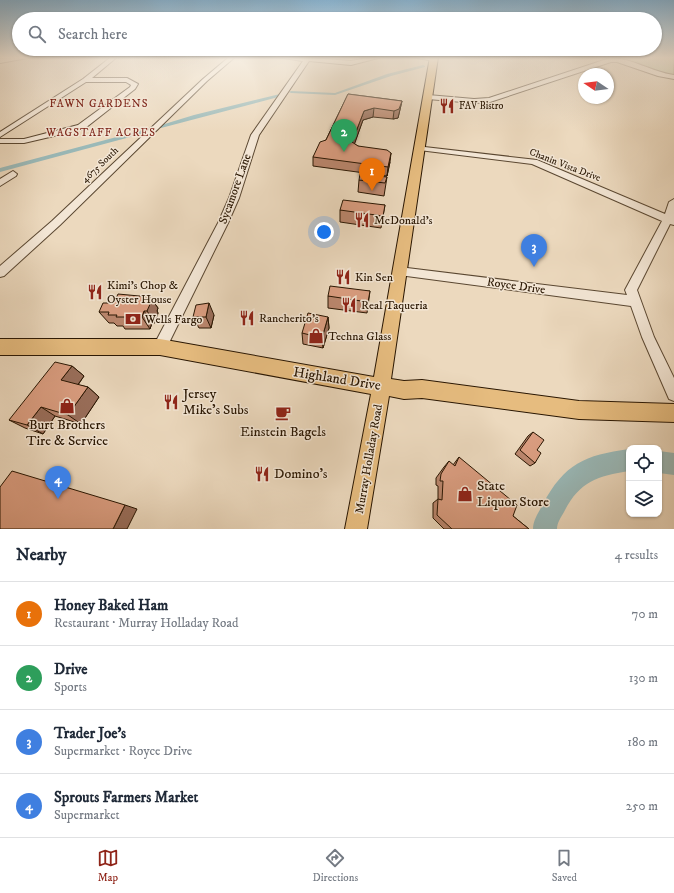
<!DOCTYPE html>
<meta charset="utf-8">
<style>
body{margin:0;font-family:"IM FELL DW Pica",serif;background:#f2f2f3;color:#1f2937}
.controls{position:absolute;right:12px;bottom:12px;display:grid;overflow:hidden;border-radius:8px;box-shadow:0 1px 3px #0004}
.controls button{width:36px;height:36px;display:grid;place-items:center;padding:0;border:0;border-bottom:1px solid #e0e1e3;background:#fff;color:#1f2937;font:20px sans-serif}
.compass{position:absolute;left:578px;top:68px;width:36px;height:36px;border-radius:50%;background:#fff;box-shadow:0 1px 3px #0004;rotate:283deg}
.you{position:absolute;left:324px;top:232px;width:14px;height:14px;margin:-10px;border:3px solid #fff;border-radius:50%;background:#1a73e8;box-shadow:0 0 0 6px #1a73e833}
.badge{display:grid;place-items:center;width:26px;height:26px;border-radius:50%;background:#8f2418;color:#fff;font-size:13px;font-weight:700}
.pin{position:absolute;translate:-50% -33px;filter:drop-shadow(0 1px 2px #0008)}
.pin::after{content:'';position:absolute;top:21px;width:14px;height:12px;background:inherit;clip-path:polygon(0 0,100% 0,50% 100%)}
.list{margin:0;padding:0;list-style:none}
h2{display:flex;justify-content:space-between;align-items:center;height:52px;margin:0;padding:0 16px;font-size:17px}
h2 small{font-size:13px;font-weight:400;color:#747a83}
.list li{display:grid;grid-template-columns:26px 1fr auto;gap:12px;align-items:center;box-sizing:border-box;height:64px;padding:0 16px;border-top:1px solid #e0e1e3}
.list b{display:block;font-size:15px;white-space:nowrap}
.list p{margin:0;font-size:13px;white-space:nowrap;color:#747a83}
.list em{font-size:13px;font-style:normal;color:#747a83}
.icon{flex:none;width:22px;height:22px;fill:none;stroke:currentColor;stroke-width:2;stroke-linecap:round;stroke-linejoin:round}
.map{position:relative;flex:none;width:674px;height:529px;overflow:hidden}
.search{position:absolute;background:#fff;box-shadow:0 1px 3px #0004;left:12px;right:12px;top:12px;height:44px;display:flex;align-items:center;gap:10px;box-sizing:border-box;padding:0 14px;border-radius:22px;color:#747a83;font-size:15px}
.sheet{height:308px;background:#fff}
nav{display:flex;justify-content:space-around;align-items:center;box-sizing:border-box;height:56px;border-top:1px solid #e0e1e3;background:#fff;font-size:11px;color:#747a83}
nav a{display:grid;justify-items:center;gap:2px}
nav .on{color:#8f2418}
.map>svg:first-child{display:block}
</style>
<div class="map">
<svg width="674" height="529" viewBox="0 0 674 529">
<rect width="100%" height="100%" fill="#ecd9be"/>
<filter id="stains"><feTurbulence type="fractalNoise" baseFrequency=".005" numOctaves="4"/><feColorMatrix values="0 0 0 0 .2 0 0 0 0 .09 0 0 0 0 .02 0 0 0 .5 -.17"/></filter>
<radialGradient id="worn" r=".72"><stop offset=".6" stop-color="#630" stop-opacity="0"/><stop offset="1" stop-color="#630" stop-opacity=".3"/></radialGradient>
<path fill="#b4c094" stroke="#6e6b4b" d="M614,57H674V75H664Z"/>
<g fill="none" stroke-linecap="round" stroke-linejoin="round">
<path fill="#9ab9b8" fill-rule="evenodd" d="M423,65L425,66V67L391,76L335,95L291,93L289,92L291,91L335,93L387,74Z
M280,94H282V96L161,128L158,126L194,115Z
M143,130L146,132L145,133L0,172V168Z"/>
<path fill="#9ab9b8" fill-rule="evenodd" d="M629,449V471C597,476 579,482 564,512C561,517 557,523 557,529H533C533,520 539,512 543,504C564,464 585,455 629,449Z
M659,451L674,453V475L659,473Z"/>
<defs>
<path id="minor" d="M20,57H33L0,63V59Z
M111,57H117L92,78H127L138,84L135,89L84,129L24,143H0V139H24L78,125L130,87L131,85L126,82H86L0,137V132L83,79Z
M229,57H235L207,81L60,225L4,276L0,277V266L52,221L203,79Z
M276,57H312L311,58L351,61L373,57H382L351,65L309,61L259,135L239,198L228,223L165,351L160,353L155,351L153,347L155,343L218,223L229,198L251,135L303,61Z
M412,57H428L437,59L434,61Z
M610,58C632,58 652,72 674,75V79L658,76L617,62H611L490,102L474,103L428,99L425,97L428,95L474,99L489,98Z
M416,146L537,160L665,214L669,202L674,199V225L670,224L637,290L654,337L674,378V401L669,399L642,337L631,306L399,275L395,274L393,271L395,268L399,267L627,295L625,290L662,221L532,164L419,150H416Z
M13,171L17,174L16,176L0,186V179Z"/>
<path id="major" d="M430,57H438L391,379L404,381L422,380L579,401L674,404V422L579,419L422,398L404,399L389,396L367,529H345L371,394L160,355H0V339H160L374,377Z"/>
</defs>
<use href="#minor" stroke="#5a4731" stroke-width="2"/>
<use href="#major" stroke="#291602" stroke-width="2"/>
<use href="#minor" fill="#f3e6d5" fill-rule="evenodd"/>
<use href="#major" fill="#e6bc7f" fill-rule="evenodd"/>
</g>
<path fill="#bb876e" stroke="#291602" d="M348,94L402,101L398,118L393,119L373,117L363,120L354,144L390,162L387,176L313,166V157L326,140Z
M387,177L384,196L358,192L359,180Z
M385,205L381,228L340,222V210Z
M370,291L367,313L328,308V296Z
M150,297L158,308L157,311L158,313L155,323H152L150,329H125L123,326H117L114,323H109L99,312L114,303Z
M214,315L211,328H199L193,317Z
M328,317L329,328L323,348L303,344L302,333Z
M72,366L84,376L78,385L88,387L99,397L81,424L55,416L43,434L25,428L9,420Z
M533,432L537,450L535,463L530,466L515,454L528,436Z
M459,457L513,516L529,529H444L433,518V503L438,499V486L436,485V478L444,467L449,461L453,465Z"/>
<path fill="#996e5a" stroke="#291602" d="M402,101L398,118L393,119L394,111Z
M374,108L373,117L363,120L352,151V142L364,111Z
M391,153L390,162L387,176L388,167Z
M150,297L158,308L157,311L158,313L155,323L147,311L148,302Z
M209,303L214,315L211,328L206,317Z
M144,311L152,323L150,329L142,317Z
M328,317L329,328L323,348L322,338Z
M72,366L84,376L74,390L61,380Z
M88,387L99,397L81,424L68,415Z
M41,407L55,416L43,434L27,425Z
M125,505L137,509L127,529H113Z"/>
<path fill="#da9d80" stroke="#291602" d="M348,94L402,101L399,109L394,111L374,108L364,111L352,142L358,146L387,150L391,153L388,167L313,157L320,142L326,140Z
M360,174L387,177L385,183L359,180Z
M343,200L385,205L383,216L340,210Z
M330,286L370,291L368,302L328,296Z
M118,294L150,297L148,302H151L147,311H144L142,317H116L117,315H108L109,312H99L103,303H114Z
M209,303L206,317H193L196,305Z
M308,313L328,317L322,338L302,333Z
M55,362L72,366L61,380L88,387L68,415L41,407L27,425L9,420Z
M533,432L544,440L537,450L541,453L535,463L520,450Z
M459,457L517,505L513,516L529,529H452L437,515L438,499L442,500L443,481H440L441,474L449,461L455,466Z
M12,471L125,505L113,529H0V487Z"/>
<linearGradient id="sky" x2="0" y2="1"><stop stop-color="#89b6d5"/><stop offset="0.44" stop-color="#f6eee2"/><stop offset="1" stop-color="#f6eee2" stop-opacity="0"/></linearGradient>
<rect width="674" height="131" fill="url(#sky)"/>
<defs>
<symbol id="restaurant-bare" viewBox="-9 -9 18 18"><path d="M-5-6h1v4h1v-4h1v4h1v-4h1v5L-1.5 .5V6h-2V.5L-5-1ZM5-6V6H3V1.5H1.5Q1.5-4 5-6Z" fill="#8f2418" stroke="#f3e6d5" stroke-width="2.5" paint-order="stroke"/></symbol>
<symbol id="bank-bare" viewBox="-9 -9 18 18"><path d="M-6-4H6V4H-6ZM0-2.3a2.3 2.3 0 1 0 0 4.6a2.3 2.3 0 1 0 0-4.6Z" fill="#8f2418" stroke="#f3e6d5" stroke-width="2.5" paint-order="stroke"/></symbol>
<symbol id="shop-bare" viewBox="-9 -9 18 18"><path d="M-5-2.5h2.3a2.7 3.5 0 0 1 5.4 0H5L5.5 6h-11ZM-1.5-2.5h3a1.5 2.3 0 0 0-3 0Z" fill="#8f2418" stroke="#f3e6d5" stroke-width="2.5" paint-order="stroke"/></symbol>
<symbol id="cafe-bare" viewBox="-9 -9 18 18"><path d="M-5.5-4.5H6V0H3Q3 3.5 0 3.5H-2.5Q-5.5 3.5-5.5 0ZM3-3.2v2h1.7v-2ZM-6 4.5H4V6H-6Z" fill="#8f2418" stroke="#f3e6d5" stroke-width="2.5" paint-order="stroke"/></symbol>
</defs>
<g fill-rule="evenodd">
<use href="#restaurant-bare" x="436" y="95" width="22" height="22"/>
<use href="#restaurant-bare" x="351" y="209" width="22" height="22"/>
<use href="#restaurant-bare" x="332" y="266" width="22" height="22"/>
<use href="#restaurant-bare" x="84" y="281" width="22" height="22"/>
<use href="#restaurant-bare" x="338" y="294" width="22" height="22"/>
<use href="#restaurant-bare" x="236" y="307" width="22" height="22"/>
<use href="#bank-bare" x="122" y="308" width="22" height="22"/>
<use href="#shop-bare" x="305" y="325" width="22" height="22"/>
<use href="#restaurant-bare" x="160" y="391" width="22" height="22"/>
<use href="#shop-bare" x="56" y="395" width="22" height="22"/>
<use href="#cafe-bare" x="272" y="402" width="22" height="22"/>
<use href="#restaurant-bare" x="251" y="463" width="22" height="22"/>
<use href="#shop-bare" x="454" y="483" width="22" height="22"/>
</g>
<g text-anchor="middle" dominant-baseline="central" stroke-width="3" stroke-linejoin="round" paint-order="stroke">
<g font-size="10" fill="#291602" stroke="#f3e6d5" text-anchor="start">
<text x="459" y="106">FAV Bistro</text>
</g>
<g font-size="10" fill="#291602" stroke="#f3e6d5">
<text transform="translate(100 165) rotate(-44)">4675 South</text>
<text transform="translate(565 165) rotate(21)">Chanin Vista Drive</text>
</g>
<g font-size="11" letter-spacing="1" fill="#7a1f14" stroke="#f3e6d5">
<text x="99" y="104">FAWN GARDENS</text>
<text x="101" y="133">WAGSTAFF ACRES</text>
</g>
<g font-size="12" fill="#291602" stroke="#f3e6d5">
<text transform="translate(235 189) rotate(-70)">Sycamore Lane</text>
<text transform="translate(516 286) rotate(8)">Royce Drive</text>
<text transform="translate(369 459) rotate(-80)">Murray Holladay Road</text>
</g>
<g font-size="12" fill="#291602" stroke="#f3e6d5" text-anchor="start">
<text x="374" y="220">McDonald's</text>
<text x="355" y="277">Kin Sen</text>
<text x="107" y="285">Kimi's Chop &amp;<tspan x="107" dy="14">Oyster House</tspan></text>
<text x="361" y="305">Real Taqueria</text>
<text x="259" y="318">Rancherito's</text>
<text x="145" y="319">Wells Fargo</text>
<text x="328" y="336">Techna Glass</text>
</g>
<g font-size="14" fill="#291602" stroke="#f3e6d5">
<text transform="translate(337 379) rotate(9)">Highland Drive</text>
</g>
<g font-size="14" fill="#291602" stroke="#f3e6d5" text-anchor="start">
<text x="183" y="394">Jersey<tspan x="183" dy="16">Mike's Subs</tspan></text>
<text x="67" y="425" text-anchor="middle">Burt Brothers<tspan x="67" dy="16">Tire &amp; Service</tspan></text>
<text x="283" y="432" text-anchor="middle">Einstein Bagels</text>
<text x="274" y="474">Domino's</text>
<text x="477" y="486">State<tspan x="477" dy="16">Liquor Store</tspan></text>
</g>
</g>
<rect width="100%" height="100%" filter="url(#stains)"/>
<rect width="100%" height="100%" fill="url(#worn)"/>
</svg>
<div class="controls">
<button><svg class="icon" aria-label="locate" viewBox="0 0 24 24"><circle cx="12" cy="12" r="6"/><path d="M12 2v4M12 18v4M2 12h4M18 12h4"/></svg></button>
<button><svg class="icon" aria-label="layers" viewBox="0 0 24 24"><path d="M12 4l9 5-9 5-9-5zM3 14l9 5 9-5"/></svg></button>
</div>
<svg class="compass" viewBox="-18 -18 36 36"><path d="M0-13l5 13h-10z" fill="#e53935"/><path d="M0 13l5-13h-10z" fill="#747a83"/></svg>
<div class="you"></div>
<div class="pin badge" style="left:372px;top:191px;background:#e8710a">1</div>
<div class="pin badge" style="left:344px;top:152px;background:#2e9e5b">2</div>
<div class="pin badge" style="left:534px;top:267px;background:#3f7fe0">3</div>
<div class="pin badge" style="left:58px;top:499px;background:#3f7fe0">4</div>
<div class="search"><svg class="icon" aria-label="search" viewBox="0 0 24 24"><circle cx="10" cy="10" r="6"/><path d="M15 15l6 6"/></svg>Search here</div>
</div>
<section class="sheet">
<h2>Nearby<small>4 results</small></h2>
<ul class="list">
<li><span class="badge" style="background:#e8710a">1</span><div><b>Honey Baked Ham</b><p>Restaurant · Murray Holladay Road</p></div><em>70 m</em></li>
<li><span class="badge" style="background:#2e9e5b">2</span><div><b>Drive</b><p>Sports</p></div><em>130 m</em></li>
<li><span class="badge" style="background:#3f7fe0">3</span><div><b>Trader Joe's</b><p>Supermarket · Royce Drive</p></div><em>180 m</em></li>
<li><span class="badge" style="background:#3f7fe0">4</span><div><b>Sprouts Farmers Market</b><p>Supermarket</p></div><em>250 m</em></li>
</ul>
</section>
<nav>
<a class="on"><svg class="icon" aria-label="map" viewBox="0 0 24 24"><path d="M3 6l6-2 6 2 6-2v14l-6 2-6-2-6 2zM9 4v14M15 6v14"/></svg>Map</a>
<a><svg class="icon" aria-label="directions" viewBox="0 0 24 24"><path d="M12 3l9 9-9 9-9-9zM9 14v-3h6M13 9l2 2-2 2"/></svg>Directions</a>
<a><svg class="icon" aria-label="saved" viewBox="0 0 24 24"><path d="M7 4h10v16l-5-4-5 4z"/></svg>Saved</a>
</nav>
